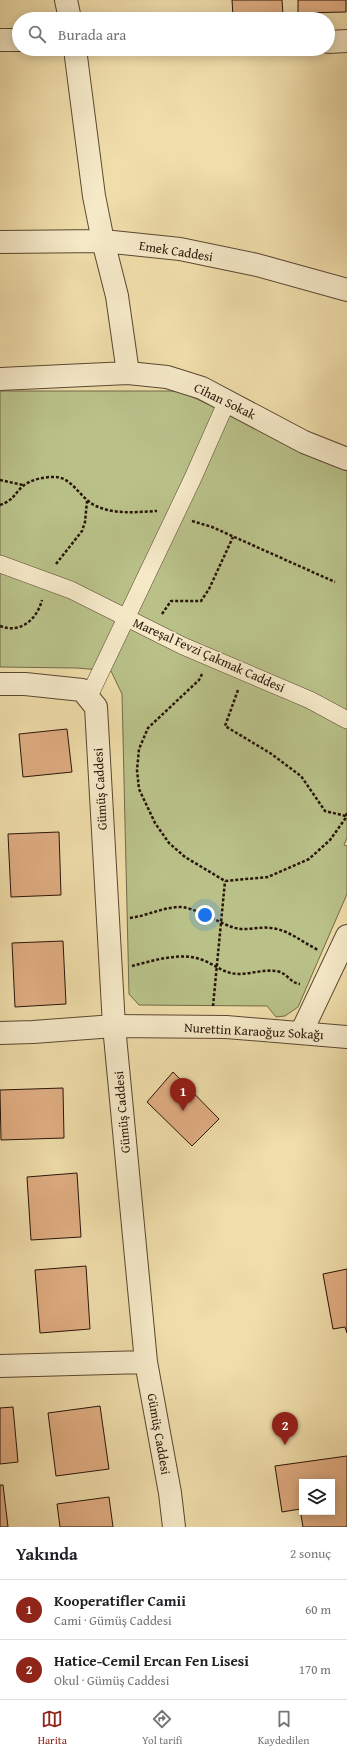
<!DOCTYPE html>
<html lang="tr">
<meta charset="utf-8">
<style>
body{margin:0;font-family:"Gentium Book Plus",serif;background:#f6f6f6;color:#202124}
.controls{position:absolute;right:12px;bottom:12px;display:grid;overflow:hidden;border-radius:0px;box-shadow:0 2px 10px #0003}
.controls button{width:36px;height:36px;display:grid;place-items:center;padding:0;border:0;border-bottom:1px solid #e0e0e0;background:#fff;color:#202124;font:20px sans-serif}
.you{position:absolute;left:205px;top:915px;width:14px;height:14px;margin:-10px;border:3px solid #fff;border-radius:50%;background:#1a73e8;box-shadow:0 0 0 6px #1a73e833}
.badge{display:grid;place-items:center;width:26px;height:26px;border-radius:50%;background:#8f2418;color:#fff;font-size:13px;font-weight:700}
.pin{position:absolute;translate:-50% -33px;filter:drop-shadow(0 1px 2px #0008)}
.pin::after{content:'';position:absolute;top:21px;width:14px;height:12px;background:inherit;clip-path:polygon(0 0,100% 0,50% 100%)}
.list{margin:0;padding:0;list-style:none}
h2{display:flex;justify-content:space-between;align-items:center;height:52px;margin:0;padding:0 16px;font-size:17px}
h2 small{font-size:13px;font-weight:400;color:#757577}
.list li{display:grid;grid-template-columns:26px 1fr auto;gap:12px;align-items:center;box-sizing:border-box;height:60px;padding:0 16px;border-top:1px solid #e0e0e0}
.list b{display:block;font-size:15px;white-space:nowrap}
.list p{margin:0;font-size:13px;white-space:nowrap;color:#757577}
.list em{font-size:13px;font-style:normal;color:#757577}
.icon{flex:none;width:22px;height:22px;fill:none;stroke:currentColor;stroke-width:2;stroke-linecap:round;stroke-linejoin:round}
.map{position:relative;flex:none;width:347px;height:1527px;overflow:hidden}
.search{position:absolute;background:#fff;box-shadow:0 2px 10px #0003;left:12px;right:12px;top:12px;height:44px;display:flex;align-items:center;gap:10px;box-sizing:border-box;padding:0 14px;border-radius:22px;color:#757577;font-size:15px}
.sheet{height:172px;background:#fff}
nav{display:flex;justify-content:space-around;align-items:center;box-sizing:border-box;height:56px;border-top:1px solid #e0e0e0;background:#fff;font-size:11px;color:#757577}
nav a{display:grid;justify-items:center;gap:2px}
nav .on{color:#8f2418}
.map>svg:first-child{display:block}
</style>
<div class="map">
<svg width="347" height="1527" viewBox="0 0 347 1527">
<rect width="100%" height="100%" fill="#efddaa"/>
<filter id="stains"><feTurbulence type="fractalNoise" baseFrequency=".005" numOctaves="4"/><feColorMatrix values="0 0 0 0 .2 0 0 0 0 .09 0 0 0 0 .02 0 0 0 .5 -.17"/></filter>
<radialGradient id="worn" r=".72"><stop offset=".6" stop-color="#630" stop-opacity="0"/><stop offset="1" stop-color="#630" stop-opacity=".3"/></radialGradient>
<path fill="#b9c189" stroke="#716b49" d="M0,391H180L347,471V838L344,845L347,846V894L298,1007L285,1016L276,1017L267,1006L139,1005L129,994L122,694L111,671L77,668L0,667Z"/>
<path fill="#e0ad82" stroke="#291509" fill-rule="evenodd" d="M232,0H282L283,15L233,16Z
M298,0H346V12L298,13Z
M67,729L72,772L23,777L19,734Z
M59,832L61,895L11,897L8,834Z
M63,941L66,1004L15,1007L12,943Z
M173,1072L219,1119L192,1146L147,1102Z
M63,1088L64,1138L1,1140L0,1090Z
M77,1173L81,1237L31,1240L27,1177Z
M86,1266L90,1329L40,1333L35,1270Z
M347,1269V1333L345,1327L333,1329L323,1274Z
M100,1406L109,1469L56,1476L48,1413Z
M13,1407L18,1462L0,1464V1408Z
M347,1456V1527H303L300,1509L282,1512L275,1466ZM302,1482H332V1512H302Z
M0,1485H3L8,1527H0Z
M109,1497L113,1527H60L57,1504Z"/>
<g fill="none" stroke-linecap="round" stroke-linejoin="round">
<defs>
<path id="pedestrian" d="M0,564L71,590L183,646L310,700L347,720
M88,698L192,480L227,401"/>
<path id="minor" d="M66,0L70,19
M0,40H19
M328,42L347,41
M75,49L94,196L103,241L117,296L128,373
M0,242L103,241L180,249L257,265L347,290
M0,379L128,373L167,377L202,388L304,442L347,459
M0,684H25L82,690L96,707L114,1026L146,1362L170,1493L174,1527
M301,1033L347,936
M0,1366L146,1362"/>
<path id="tertiary" d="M0,1033L33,1032L114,1026L226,1027L347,1037"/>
</defs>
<use href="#pedestrian" stroke="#5a4731" stroke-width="18"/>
<use href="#minor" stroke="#5a4731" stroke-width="24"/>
<use href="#tertiary" stroke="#5a4731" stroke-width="24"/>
<path stroke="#291509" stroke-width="2.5" stroke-dasharray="3 2" stroke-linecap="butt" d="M0,480L23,485
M0,505C14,500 14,494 23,486C30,480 43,477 52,477C71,475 79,497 94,505C114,515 135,512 157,511
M192,521L212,527L335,582
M56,564L82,531L85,522L87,501
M162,614L171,601H201L209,589L233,537
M0,626C21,634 37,619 42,600
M202,674L199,680L148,728L139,749L137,770L139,789L155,823L169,843L185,857L225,881L268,877L309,859L330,840L345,819L347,813
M238,690L225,726L270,753L301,776L325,811L346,816
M130,918C146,916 161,908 178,907C193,906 217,922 232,927C245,932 259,926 271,928C289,930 302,942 318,950
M132,966C155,960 183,951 205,961C217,966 225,974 239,974C252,974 267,968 280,972C288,975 291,983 300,984
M213,1006L225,881"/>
<use href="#pedestrian" stroke="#f5e9c8" stroke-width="17"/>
<use href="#minor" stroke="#f5e9c8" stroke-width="22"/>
<use href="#tertiary" stroke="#f5e9c8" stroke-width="22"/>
</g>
<g text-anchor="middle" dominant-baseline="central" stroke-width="4" stroke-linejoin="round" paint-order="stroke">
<g font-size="13" fill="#291509" stroke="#f5e9c8">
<text transform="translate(176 251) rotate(9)">Emek Caddesi</text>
<text transform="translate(225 401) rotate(26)">Cihan Sokak</text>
<text transform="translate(209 655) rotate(24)">Mareşal Fevzi Çakmak Caddesi</text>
<text transform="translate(100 789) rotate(-93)">Gümüş Caddesi</text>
<text transform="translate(254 1031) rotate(3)">Nurettin Karaoğuz Sokağı</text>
<text transform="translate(122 1112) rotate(-95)">Gümüş Caddesi</text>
<text transform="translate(159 1434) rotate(80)">Gümüş Caddesi</text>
</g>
</g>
<rect width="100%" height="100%" filter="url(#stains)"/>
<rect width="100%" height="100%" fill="url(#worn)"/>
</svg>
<div class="controls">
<button><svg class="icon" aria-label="layers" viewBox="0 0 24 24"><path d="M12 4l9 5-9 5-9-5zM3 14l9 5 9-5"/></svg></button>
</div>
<div class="you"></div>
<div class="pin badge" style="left:183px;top:1111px">1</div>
<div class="pin badge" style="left:285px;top:1445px">2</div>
<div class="search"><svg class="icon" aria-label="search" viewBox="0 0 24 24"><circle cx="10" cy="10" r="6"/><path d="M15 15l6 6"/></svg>Burada ara</div>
</div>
<section class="sheet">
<h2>Yakında<small>2 sonuç</small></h2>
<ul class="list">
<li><span class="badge">1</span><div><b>Kooperatifler Camii</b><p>Cami · Gümüş Caddesi</p></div><em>60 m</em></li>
<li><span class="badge">2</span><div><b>Hatice-Cemil Ercan Fen Lisesi</b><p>Okul · Gümüş Caddesi</p></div><em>170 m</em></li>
</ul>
</section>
<nav>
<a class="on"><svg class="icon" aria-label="map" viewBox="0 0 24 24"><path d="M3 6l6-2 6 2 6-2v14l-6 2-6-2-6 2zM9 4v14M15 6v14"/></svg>Harita</a>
<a><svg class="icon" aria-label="directions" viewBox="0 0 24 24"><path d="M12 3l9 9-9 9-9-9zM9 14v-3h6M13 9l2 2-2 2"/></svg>Yol tarifi</a>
<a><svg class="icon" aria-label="saved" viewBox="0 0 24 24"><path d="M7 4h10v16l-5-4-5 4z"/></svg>Kaydedilen</a>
</nav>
